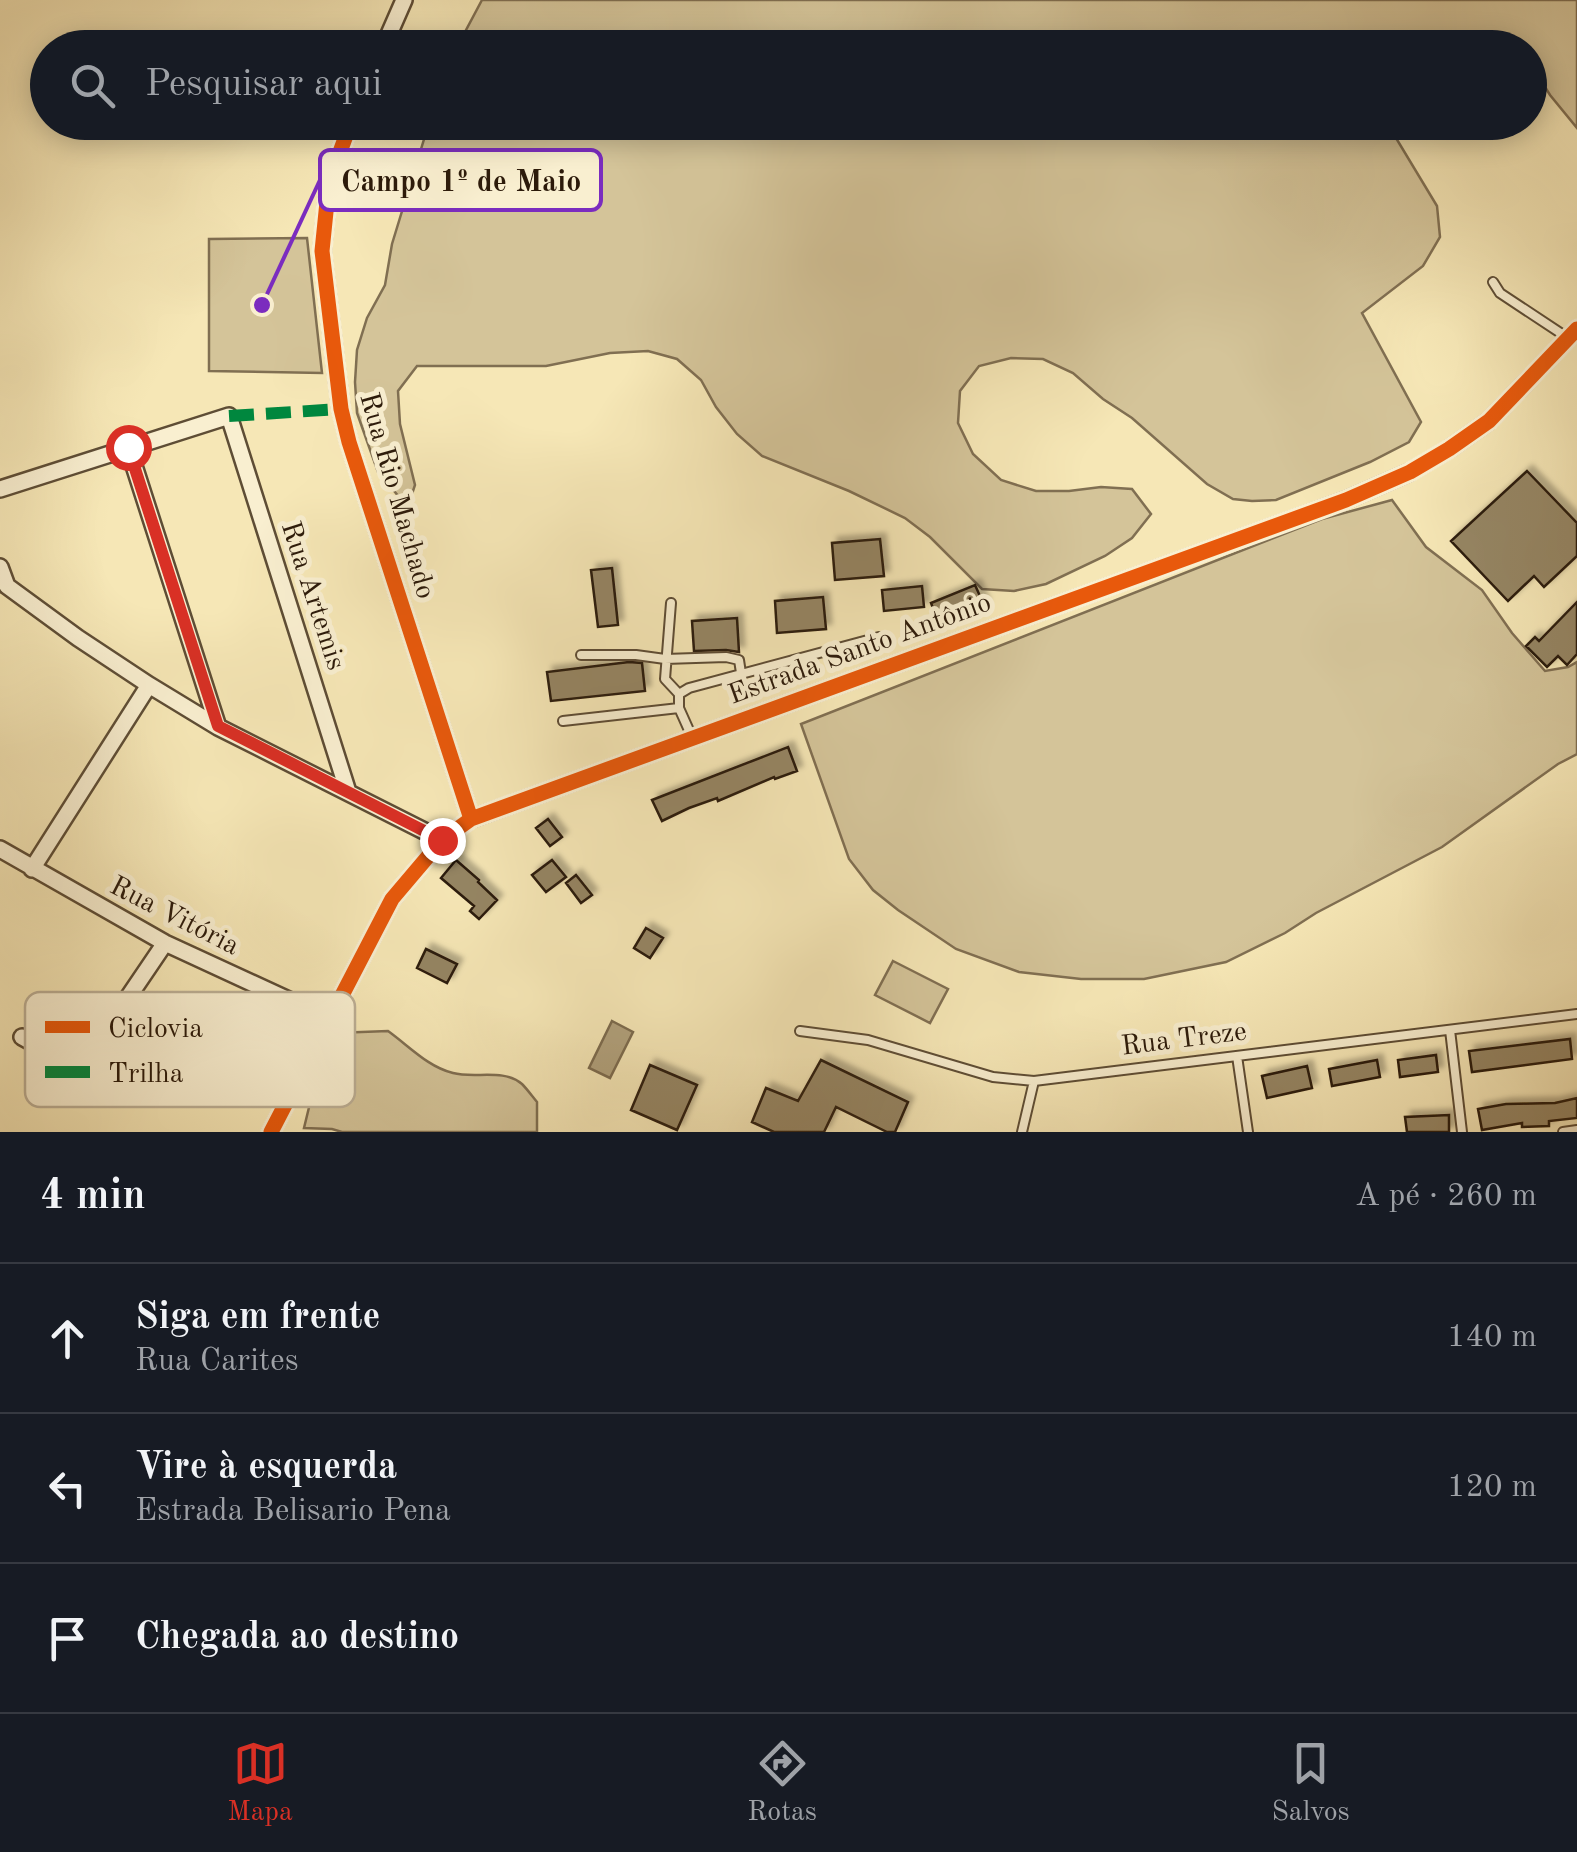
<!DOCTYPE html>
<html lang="pt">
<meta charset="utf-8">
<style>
body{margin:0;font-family:"Old Standard TT",serif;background:#242831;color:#f1f3f6}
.stop{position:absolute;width:30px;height:30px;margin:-22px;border:8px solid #d93025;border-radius:50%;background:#fff}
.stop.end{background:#d93025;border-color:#fff;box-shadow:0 2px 10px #0008}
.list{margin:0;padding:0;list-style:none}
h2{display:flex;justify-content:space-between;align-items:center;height:130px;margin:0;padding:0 40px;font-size:42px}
h2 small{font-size:32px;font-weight:400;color:#9ea1a6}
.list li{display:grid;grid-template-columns:65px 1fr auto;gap:30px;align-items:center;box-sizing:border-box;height:150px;padding:0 40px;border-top:2px solid #363941}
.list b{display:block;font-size:38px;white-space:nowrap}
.list p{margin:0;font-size:32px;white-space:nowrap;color:#9ea1a6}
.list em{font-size:32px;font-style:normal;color:#9ea1a6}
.icon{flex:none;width:55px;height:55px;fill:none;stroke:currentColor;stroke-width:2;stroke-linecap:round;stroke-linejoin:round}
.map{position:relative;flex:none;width:1577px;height:1132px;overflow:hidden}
.search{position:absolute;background:#171b24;box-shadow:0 5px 25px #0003;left:30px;right:30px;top:30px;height:110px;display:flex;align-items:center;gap:25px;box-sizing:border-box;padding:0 35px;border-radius:55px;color:#9ea1a6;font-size:38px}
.sheet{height:580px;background:#171b24}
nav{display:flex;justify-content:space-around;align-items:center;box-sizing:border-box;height:140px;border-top:2px solid #363941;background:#171b24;font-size:28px;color:#9ea1a6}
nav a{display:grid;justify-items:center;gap:5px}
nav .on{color:#d93025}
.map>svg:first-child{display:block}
</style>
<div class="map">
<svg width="1577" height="1132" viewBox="0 0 1577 1132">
<defs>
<filter id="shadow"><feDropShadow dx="5.5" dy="-5.5" stdDeviation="2.5" flood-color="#0004"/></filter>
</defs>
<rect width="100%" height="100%" fill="#f6e7b6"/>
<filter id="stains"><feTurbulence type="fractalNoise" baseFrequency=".002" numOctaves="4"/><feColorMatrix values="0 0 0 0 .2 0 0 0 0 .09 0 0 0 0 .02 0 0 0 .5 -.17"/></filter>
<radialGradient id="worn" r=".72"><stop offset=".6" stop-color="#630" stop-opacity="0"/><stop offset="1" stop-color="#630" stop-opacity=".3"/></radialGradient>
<path fill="#d4c499" stroke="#806f52" stroke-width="2.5" d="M482,0H1577V128L1550,95L1530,63V48L1517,47L1513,43L1493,42L1466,48L457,47Z
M429,123H1387L1437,206L1440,237L1423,266L1362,313L1421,422L1409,442L1370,462L1276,500L1252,501L1233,499L1207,484L1132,418L1103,399L1073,373L1043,359L1011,358L979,366L960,391L958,423L973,454L1001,480L1036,491H1069L1101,487L1132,489L1151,514L1132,538L1105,556L1046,584L1014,591L982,589L930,537L905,518L849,491L762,456L737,434L716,407L701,380L677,359L648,351L610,353L546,366H417L398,391L400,424L415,485L411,497L400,498L378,472L357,413L355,382L357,350L367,318L385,285L392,244Z
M307,238L322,373L209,371V239Z
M1392,500L1426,547L1482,590L1512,633L1545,671L1568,667L1577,662V754L1558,764L1442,847L1316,913L1285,933L1226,962L1144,979H1081L1019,972L956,949L898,910L873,890L849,859L801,724L1322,519Z
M893,961L948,989L930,1023L875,995Z
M388,1031C409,1046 428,1067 453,1073C475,1079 503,1068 522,1084C527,1089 532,1096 537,1102V1132H342L332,1129L304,1128L312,1095L328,1067L335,1033Z"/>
<path fill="#b1a17c" stroke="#7c6b4e" stroke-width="2.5" d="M612,1021L633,1032L610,1078L589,1068Z"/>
<path fill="#958563" stroke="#2c1a0a" stroke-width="2.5" filter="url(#shadow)" d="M1527,471L1577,523V556L1544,587L1534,576L1508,601L1451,541Z
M880,539L884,576L835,580L832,543Z
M612,568L618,625L598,627L591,570Z
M975,585L984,605L939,624L931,603Z
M922,586L924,607L884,611L882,590Z
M823,597L826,629L777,633L775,601Z
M1577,602V654L1567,665L1558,656L1547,667L1526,646L1535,637L1539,641Z
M737,618L739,652L726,650L694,651L692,621Z
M629,662L642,663L645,691L551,701L547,672Z
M788,747L797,771L775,779L774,777L718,801L717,798L689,808L662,821L652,800Z
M548,819L562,837L550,846L536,828Z
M456,860L479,880L478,882L497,900L479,919L470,911L474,906L441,878Z
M552,860L566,877L546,892L532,875Z
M576,875L592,895L581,903L566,883Z
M646,928L663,938L650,958L634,948Z
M426,949L457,964L447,983L417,968Z
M1570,1039L1572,1059L1472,1072L1469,1051Z
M1436,1055L1438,1072L1400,1077L1398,1060Z
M821,1060L908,1102L895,1132H887L836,1107L824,1132H774L752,1122L766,1088L798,1101Z
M1377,1060L1380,1077L1332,1086L1329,1069Z
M650,1065L697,1085L677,1130L631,1110Z
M1307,1066L1312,1088L1267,1098L1262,1076Z
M1577,1098V1118L1549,1121V1126L1522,1127V1123L1482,1130L1478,1109L1506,1104L1555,1103Z
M1449,1115V1132H1407L1405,1117Z"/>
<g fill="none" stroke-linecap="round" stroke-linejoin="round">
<defs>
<path id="lane" d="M1493,282L1500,293L1568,338
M671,603L665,679L679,694
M581,655H636L665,659L726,657L739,660L741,673
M563,721L679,708
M692,737L679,708V694L689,688L879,637
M1450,1030L1462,1132
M800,1031L868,1040L993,1077L1034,1081L1577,1014
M1237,1056L1248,1132
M1022,1132L1034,1081
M1563,1132L1577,1130"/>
<path id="street" d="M383,48L404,0
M351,122L333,171L327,202L322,251L341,409L349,442L471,819
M128,447L218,727
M0,489L229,416L348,792
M0,567L7,586L78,638L149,685L218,727L442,840
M0,849L165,943L330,1019
M32,869L149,685
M22,1037L73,1065L83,1064L165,943
M271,1132L392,899L442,840L471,819L1346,500L1410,472L1449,449L1489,421L1577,329"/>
</defs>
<use href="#lane" stroke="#5e4d35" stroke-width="12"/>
<use href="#street" stroke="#5e4d35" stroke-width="20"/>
<use href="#lane" stroke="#f9efd0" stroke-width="8"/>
<use href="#street" stroke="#f9efd0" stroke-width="15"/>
<path stroke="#00873e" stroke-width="12" stroke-dasharray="25 12" stroke-linecap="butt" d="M229,416L341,409"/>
<defs>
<path id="cycleway" d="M351,122L333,171L327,202L322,251L341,409L349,442L471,819
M271,1132L392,899L442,840L471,819L1346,500L1410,472L1449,449L1489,421L1577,329"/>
</defs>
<use href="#cycleway" stroke="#f9efd0" stroke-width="21"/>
<use href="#cycleway" stroke="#e8590c" stroke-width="15"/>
</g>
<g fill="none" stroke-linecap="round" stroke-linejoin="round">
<path stroke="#d93025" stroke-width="12" d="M128,447L218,726L442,840"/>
</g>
<g text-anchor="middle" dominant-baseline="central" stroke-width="10" stroke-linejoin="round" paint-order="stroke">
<g font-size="28" fill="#2c1a0a" stroke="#f9efd0">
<text transform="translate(396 496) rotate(74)">Rua Rio Machado</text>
<text transform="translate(312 596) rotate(72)">Rua Artemis</text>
<text transform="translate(860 650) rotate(-20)">Estrada Santo Antônio</text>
<text transform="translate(174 917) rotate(27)">Rua Vitória</text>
<text transform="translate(1184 1040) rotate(-7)">Rua Treze</text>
</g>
</g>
<rect x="25" y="992" width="330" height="115" rx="15" fill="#f9efd0" stroke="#bcaf95" stroke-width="2.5"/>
<rect x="45" y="1021" width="45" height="12" fill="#e8590c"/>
<rect x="45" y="1066" width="45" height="12" fill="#00873e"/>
<g font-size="28" fill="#2c1a0a">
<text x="108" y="1037">Ciclovia</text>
<text x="108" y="1082">Trilha</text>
</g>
<path fill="none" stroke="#7b2cbf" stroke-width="4" d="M262 305L320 180"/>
<circle fill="#7b2cbf" stroke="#f9efd0" stroke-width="4" cx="262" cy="305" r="10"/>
<rect fill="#f9efd0" stroke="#7b2cbf" stroke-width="4" x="320" y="150" width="281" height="60" rx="10"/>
<g font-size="30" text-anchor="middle" font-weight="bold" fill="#2c1a0a">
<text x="461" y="191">Campo 1º de Maio</text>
</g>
<rect width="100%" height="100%" filter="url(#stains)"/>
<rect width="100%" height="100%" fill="url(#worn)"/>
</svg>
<div class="stop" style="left:128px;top:447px"></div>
<div class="stop end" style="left:442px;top:840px"></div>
<div class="search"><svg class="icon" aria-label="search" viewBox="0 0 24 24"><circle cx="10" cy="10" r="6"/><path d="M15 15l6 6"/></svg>Pesquisar aqui</div>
</div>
<section class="sheet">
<h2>4 min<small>A pé · 260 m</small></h2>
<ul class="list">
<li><svg class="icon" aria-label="ahead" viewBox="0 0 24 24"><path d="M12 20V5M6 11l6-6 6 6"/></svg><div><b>Siga em frente</b><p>Rua Carites</p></div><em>140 m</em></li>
<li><svg class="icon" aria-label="left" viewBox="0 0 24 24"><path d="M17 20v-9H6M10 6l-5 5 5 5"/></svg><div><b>Vire à esquerda</b><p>Estrada Belisario Pena</p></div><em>120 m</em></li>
<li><svg class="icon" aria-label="arrive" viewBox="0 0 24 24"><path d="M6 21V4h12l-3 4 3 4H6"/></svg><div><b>Chegada ao destino</b></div></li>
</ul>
</section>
<nav>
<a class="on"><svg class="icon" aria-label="map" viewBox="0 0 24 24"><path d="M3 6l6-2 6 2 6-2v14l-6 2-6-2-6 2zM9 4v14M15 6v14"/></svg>Mapa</a>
<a><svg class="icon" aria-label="directions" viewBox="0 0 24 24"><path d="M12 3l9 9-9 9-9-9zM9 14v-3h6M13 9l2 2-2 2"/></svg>Rotas</a>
<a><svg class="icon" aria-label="saved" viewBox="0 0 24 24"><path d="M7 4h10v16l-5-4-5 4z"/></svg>Salvos</a>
</nav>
